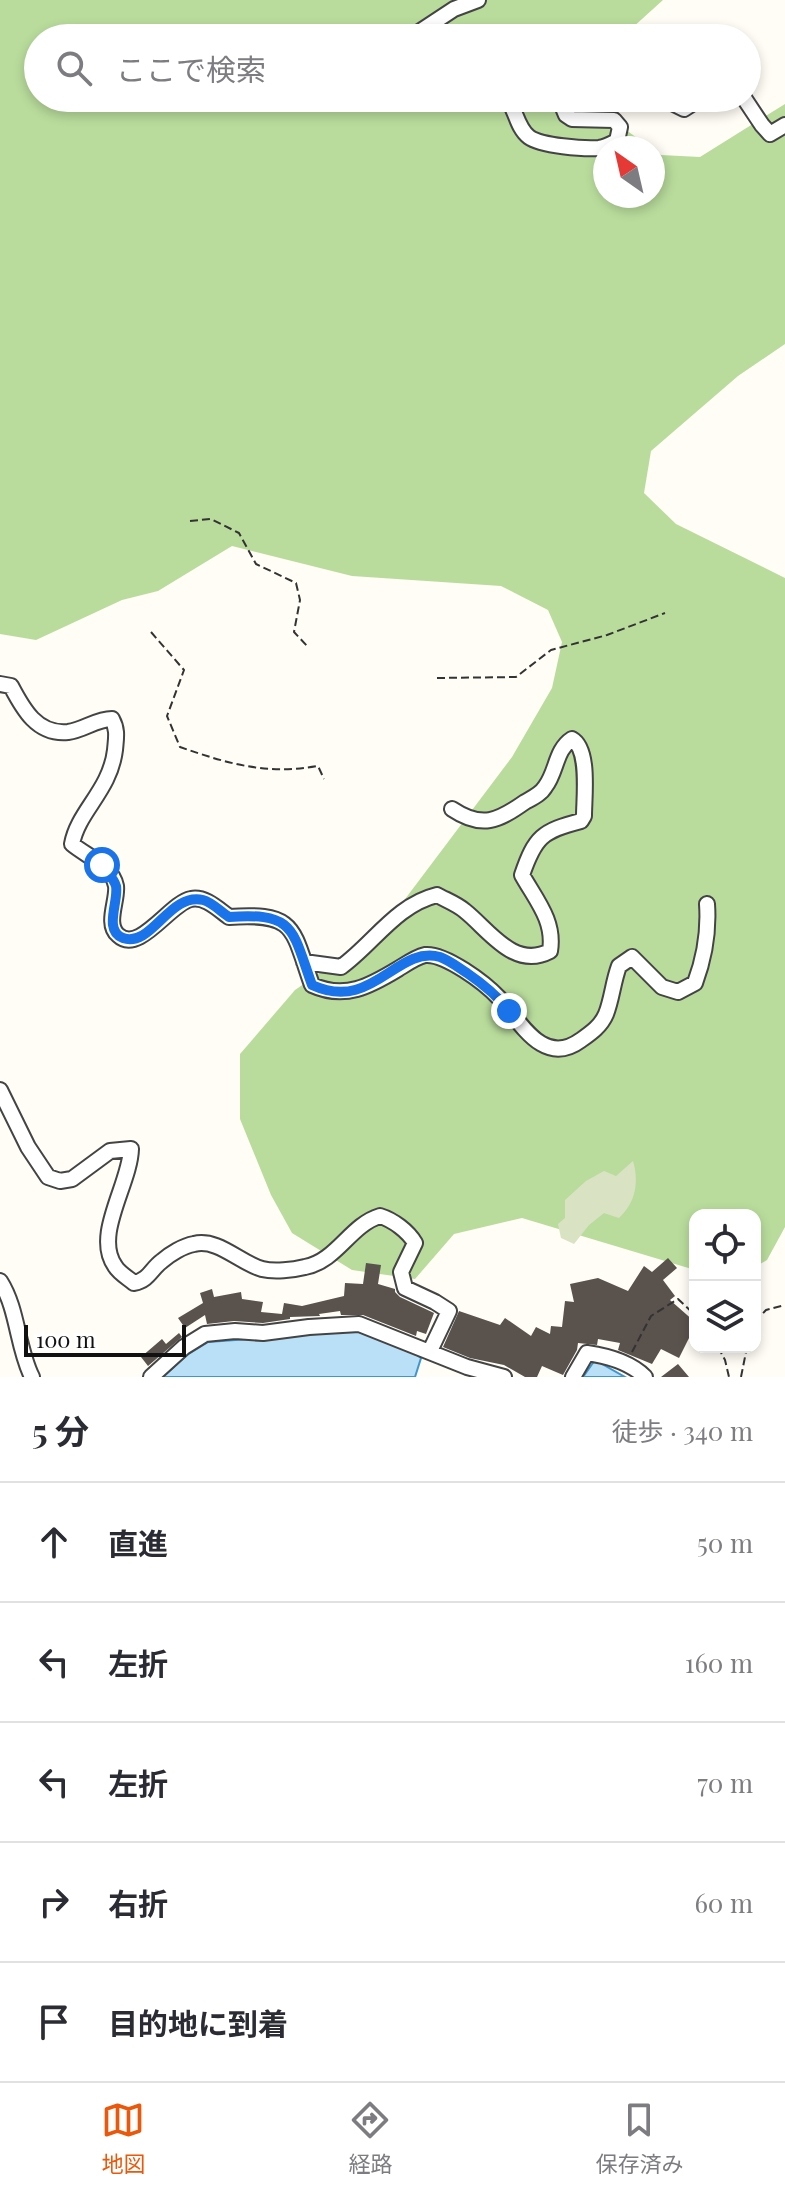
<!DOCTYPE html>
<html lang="ja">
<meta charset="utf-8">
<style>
body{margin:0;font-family:"Playfair Display","Noto Sans JP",serif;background:#f2f2f3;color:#2b2b33}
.controls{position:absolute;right:24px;bottom:24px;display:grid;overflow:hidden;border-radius:16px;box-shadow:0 4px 12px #0003}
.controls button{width:72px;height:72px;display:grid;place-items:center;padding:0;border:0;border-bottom:2px solid #e1e1e2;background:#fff;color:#2b2b33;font:40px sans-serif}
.compass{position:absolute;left:593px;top:136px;width:72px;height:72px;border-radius:50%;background:#fff;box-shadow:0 4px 12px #0003;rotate:326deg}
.scale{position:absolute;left:24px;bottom:20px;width:162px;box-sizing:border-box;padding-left:8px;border:4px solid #111;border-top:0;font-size:22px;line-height:28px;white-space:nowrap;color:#111;-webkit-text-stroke:6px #fff;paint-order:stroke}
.stop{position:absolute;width:24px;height:24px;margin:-18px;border:6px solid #1a73e8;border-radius:50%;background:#fff}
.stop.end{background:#1a73e8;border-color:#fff;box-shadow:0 2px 8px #0008}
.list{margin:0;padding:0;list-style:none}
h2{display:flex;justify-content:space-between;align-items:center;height:104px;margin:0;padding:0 32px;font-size:34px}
h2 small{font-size:26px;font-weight:400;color:#7c7c81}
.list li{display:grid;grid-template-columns:52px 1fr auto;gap:24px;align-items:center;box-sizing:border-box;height:120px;padding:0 32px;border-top:2px solid #e1e1e2}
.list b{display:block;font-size:30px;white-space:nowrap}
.list em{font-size:26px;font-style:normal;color:#7c7c81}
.icon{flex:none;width:44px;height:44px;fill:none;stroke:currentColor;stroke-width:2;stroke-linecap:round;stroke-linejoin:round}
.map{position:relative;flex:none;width:785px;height:1377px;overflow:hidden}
.search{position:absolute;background:#fff;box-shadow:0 4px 12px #0003;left:24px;right:24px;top:24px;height:88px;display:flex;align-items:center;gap:20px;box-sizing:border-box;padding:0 28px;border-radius:44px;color:#7c7c81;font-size:30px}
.sheet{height:704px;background:#fff}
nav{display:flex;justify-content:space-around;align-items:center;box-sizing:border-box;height:112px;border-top:2px solid #e1e1e2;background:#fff;font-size:22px;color:#7c7c81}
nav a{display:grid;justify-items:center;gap:4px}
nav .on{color:#ea580c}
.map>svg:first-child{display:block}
</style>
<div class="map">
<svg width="785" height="1377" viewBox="0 0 785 1377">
<rect width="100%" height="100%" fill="#fffdf5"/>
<path fill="#b9dc9c" d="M0,0H663L621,38H38V98H599L626,130L651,148H605V196H653V149L661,155L700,157L785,104V344L738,376L651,451L644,493L676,524L785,578V1227L767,1260L755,1267V1215H695V1270L522,1218L454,1234L415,1279L352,1270L292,1233L271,1195L240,1119V1054L295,990L381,931L512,757L552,688L562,642L548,610L501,586L352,576L232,546L158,591L122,600L36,640L0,634Z"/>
<path fill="#d9e3c4" d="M633,1161C639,1182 636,1202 619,1218L604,1213L589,1225L574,1244L561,1238L558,1224L565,1218V1200L586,1181L604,1171L616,1176Z"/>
<path fill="#b9e0f7" stroke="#3f96cf" stroke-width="2" d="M351,1328L409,1349L421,1358L415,1377H163L187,1355L208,1342L343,1332Z
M595,1360L625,1377H583Z"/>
<path fill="#5a524d" d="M668,1258L677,1268L663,1280L675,1296L670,1300L695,1322V1339L690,1336L679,1358L661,1349L652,1364L618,1350L620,1343L598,1339L597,1345L578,1343L577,1350L563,1375L542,1366L537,1377H525L504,1365L470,1358L443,1347L459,1311L500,1325L505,1318L531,1336L536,1327L550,1334L551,1326L562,1327L565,1301L574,1302L570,1284L598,1278L628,1291L644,1266L652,1272Z
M366,1263L381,1265L378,1284L395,1289V1292L400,1297L434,1313L426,1334L417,1331L416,1336L363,1315H341L340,1311L319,1314L320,1316L290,1317V1319L263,1323L234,1321L207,1324L205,1315L185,1328L178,1318L203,1303L200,1293L212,1289L214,1297L241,1292L242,1299L263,1302L261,1312L282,1314L284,1303L302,1306L344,1296L345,1283L363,1284Z
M179,1333L182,1337L148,1366L141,1357L162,1339L166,1344Z
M678,1364L689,1377H661Z"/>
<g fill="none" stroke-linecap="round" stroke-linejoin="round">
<defs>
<path id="minor" d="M410,38L454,9L478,0
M507,98C516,110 517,128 529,137C541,146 584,149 599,148C606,147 611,144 617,141L620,127L614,120L572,119L566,115L559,98
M662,98L684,109L701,98
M744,98L762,125L770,134L785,125
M0,684L11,686C23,709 37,735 68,732C84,730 96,719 112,719C118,730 116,738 115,750C110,791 78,811 72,844C86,856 112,865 116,886C118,900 105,924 118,935C139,955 170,903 191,899C205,896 218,909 229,917C297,912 292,929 312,985C345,1000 370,986 398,969C406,964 416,957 425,955C445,953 485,983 499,998C520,1021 543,1068 581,1040C591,1033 601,1026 606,1014C612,999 613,982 619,966L632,957L662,987L678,992L695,983C705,956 709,932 707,904
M304,962L341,967C373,944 396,905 437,895C446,900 457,904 465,911C489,930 514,970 550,951C555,921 536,900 522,875C535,837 542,831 581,821L584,816C584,797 590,749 572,739C555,750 557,772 545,787C541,794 532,798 525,802C498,821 482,829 452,809
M0,1090L28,1147L48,1177L60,1181L72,1179L110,1151L131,1149C130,1184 93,1235 115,1266C119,1273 128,1278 134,1283C149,1280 151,1269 162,1261C170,1254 183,1246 194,1244C218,1238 240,1263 262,1269C274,1272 293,1270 305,1267C337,1261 350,1225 380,1216C393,1220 408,1231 415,1243L401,1272L405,1288L435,1302L449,1311L430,1351
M0,1281C18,1309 17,1347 32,1377
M151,1377L184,1347L205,1334L235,1331L263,1333L309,1327L359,1324L467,1367L504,1377
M573,1377L587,1353C608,1356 630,1362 645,1377"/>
</defs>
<use href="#minor" stroke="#444" stroke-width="18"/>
<path stroke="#333" stroke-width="2" stroke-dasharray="8 4" stroke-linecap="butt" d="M190,521L211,519L239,533L256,564L296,583L300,600L294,632L309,648
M151,632L184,670L167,716L180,747C229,764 266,775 318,766L324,779
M437,678L516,677L551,650L607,635L665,613
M755,1322L766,1310L785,1305
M718,1347L725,1360L729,1377
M632,1352L651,1316L678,1299L695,1315
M741,1377L747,1347"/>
<use href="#minor" stroke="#fff" stroke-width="14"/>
</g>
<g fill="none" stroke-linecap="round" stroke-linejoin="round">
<path stroke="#1a73e8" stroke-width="10" d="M102,865C106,871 114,879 116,886C119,901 103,931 123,938C152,948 169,892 203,900C212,902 221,912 229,917C296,912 292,930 312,985C373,1013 396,945 440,957C449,960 459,968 467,973C483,984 497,995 509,1011"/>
</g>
</svg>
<div class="controls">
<button><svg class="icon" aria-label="locate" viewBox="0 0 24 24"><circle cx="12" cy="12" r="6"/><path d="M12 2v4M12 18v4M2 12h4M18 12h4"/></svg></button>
<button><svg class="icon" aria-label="layers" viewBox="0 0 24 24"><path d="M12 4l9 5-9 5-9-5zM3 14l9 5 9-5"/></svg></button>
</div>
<svg class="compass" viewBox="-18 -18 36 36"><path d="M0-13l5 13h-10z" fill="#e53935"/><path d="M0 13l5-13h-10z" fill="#7c7c81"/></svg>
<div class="scale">100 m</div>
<div class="stop" style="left:102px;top:865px"></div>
<div class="stop end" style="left:509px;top:1011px"></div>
<div class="search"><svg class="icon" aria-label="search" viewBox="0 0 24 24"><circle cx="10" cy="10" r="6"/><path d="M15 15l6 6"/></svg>ここで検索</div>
</div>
<section class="sheet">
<h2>5 分<small>徒歩 · 340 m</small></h2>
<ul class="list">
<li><svg class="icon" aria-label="ahead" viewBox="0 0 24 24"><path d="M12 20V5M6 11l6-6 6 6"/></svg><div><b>直進</b></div><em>50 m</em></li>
<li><svg class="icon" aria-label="left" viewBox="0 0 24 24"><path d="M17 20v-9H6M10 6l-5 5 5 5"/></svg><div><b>左折</b></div><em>160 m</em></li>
<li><svg class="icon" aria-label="left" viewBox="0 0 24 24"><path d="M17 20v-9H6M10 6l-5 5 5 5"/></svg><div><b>左折</b></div><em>70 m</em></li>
<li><svg class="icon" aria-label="right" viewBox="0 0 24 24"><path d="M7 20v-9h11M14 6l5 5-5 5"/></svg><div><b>右折</b></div><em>60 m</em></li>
<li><svg class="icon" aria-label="arrive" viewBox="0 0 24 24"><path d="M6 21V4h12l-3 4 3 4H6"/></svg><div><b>目的地に到着</b></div></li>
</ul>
</section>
<nav>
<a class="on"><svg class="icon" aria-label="map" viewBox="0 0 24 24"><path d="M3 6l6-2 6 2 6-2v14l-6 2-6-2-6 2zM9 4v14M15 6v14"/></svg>地図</a>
<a><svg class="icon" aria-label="directions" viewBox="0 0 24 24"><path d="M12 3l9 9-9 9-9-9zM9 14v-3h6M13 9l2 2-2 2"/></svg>経路</a>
<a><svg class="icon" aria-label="saved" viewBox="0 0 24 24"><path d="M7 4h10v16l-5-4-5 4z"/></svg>保存済み</a>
</nav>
